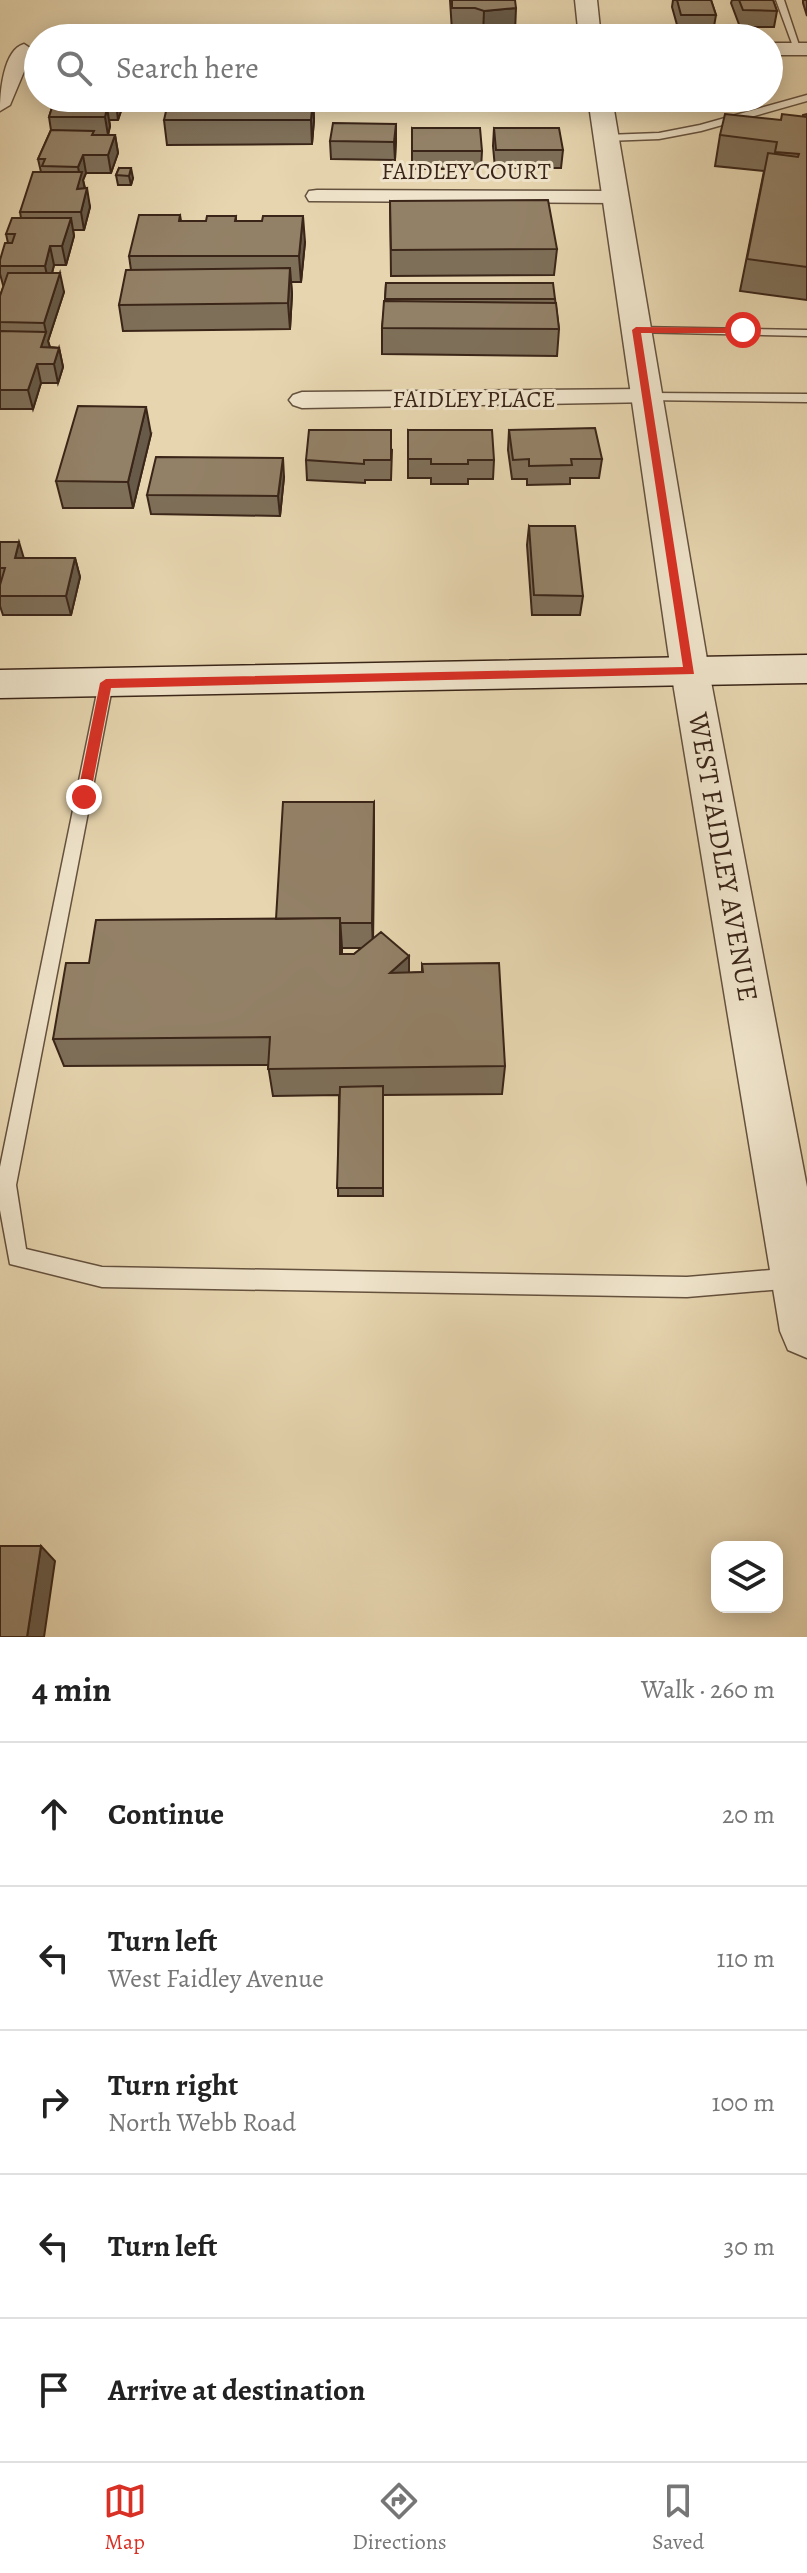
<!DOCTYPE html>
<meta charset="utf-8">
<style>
body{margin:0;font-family:Alegreya,serif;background:#f6f6f6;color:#222}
.controls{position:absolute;right:24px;bottom:24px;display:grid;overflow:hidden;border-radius:16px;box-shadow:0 4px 20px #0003}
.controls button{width:72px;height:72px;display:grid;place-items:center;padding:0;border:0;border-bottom:2px solid #e0e0e0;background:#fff;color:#222;font:40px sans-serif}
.stop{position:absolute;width:24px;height:24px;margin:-18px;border:6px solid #d93025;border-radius:50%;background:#fff}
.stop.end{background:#d93025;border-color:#fff;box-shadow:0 2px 8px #0008}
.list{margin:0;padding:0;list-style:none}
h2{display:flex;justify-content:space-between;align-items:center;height:104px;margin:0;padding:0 32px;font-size:34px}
h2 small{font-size:26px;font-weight:400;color:#767676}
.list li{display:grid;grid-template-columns:52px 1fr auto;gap:24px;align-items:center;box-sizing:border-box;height:144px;padding:0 32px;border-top:2px solid #e0e0e0}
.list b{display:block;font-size:30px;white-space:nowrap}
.list p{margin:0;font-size:26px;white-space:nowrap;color:#767676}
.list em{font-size:26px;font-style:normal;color:#767676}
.icon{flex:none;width:44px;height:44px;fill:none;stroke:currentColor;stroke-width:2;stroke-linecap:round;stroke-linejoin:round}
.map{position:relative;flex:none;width:807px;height:1637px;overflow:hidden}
.search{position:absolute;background:#fff;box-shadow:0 4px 20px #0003;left:24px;right:24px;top:24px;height:88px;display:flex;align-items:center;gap:20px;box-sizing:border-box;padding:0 28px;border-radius:44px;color:#767676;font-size:30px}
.sheet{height:824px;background:#fff}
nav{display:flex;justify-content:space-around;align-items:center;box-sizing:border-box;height:112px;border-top:2px solid #e0e0e0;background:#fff;font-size:22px;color:#767676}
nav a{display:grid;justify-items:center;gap:4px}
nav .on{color:#d93025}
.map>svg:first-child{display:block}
</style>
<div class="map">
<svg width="807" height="1637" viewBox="0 0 807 1637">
<rect width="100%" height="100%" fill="#e6d5af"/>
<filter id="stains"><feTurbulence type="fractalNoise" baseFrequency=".0025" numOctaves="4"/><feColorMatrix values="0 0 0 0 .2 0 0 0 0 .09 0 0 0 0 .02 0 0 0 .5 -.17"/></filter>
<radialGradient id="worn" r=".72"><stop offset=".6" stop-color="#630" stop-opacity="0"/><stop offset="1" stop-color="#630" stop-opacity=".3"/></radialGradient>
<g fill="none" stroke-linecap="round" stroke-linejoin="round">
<defs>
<path id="service" d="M776,0H784L801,51L794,49Z
M807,95V101L701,131L659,139L606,141L601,138L606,135L659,133L700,125Z
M636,327L807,330V336L632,332V328Z
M647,393L807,394V402L643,400L641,397Z
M106,678L113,683L16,1185L26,1249L102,1267L687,1277L807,1267V1287L687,1297L102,1287L10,1264L0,1210V1167L99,683Z"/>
<path id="minor" d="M769,43H807V55H769Z
M24,44L33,50L10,105L0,111C0,93 3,50 24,44Z
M317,190L615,191L626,197L615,203L309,201L306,196L309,191Z
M647,389L656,392L660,397L656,402L302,408L293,405L289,400L293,395L302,392Z"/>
<path id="tertiary" d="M575,0H597L601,38H579Z
M588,98H612L709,671L807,1187V1358L788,1350L780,1331L671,671Z"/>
<path id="secondary" d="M807,655V683L0,698V670Z"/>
</defs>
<use href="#service" stroke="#65513e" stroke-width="3"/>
<use href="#minor" stroke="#65513e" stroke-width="3"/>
<use href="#tertiary" stroke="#65513e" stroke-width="3"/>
<use href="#secondary" stroke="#3a2518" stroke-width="3"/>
<use href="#service" fill="#efe4cb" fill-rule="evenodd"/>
<use href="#minor" fill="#efe4cb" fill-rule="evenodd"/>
<use href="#tertiary" fill="#efe4cb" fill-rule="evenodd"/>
<use href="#secondary" fill="#efe4cb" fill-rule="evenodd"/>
</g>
<path fill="#7e6f59" stroke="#3a2518" stroke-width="2" fill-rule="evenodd" d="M450,0H515V32L483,35L474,31H452Z
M673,0H711L716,15L713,32H679L672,7Z
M732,0H773L777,11L774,27H740L731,3Z
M803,0H807V16L803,3Z
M55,98H135L133,101L120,100L121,111L118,120H109L110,126L108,135H115L118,153L111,173H86L83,180L90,207L84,230H73L74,236L66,265H54L52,273L64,292L48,341L50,347L59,348L63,367L58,383H41L33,409H0V296L4,285H3L0,274V260L8,243L6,234L21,218L20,212L41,172L38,159L51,130L49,117Z
M141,98H153V100H141Z
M313,98L314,120L312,144L167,145L164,120Z
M807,114V300L740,291L764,171L715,166L720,135L803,117V115Z
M396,124L395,160L331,159L330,141Z
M412,128L482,151L481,169H412Z
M494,128L563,150L561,168H495L493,146Z
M119,168L133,178L131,185H118L116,175Z
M390,201L557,249L554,275L391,276Z
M180,215L181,221H206L236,216V221L305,242L301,282H291L292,294L290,329L123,331L119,305L131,270L129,256Z
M386,283L555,299L559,329L557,356L382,354V328L385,301Z
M408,430L494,460L493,479H468V484H431V478H408Z
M509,430L602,459L599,478H570V484L527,485V479H512L508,450Z
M151,434L133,508H63L56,481Z
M392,450L391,480H365V483L307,480L306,460Z
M284,477L280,516L151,514L147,495Z
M529,526L583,596L580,615H532L527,545Z
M0,542L24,558H75L80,577L71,615H3L0,606Z
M374,802L373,939L409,973L422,972V964L505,1066L502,1094L383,1095V1196H338L339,1095L273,1096L268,1065L64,1066L53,1039L89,963L276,919ZM342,948H362L354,954H342Z"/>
<path fill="#675a48" stroke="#3a2518" stroke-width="2" d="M516,8L515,32L483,35L484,11Z
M117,98H119L121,111L118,120L116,102Z
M313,98L314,120L312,144L311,120Z
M103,102L105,116L107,108L110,126L108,135L105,117L101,108Z
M396,124V142L395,160L394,142Z
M115,135L118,153L111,173L108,155Z
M83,155L86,173L83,180L85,190L77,189L80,177L78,167Z
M131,168L133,178L131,185L129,176Z
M87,188L90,207L84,230L81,212Z
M303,216L305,242L301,282L299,256Z
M71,218L74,236L66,265L62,246Z
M50,246L54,265L49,285L45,266Z
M290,268L292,294L290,329L288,303Z
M60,273L64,292L48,341L51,351L41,347L46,332L44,323Z
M59,348L63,367L58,383L54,364Z
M37,364L41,383L33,409L28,390Z
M146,407L151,434L133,508L128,482Z
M283,458L284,477L280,516L278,496Z
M19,542L25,562L15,558Z
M75,558L80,577L71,615L66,596Z
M374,802V828L373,948L372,923Z
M340,918L342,948V983L340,954Z
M409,956V986L390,973Z
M41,1546L55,1561L44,1637H27Z"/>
<path fill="#938167" stroke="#3a2518" stroke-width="2" d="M452,0H515L516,8L484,11L475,8H452Z
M677,0H711L716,15H681Z
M739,0H773L777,11L743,10Z
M55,98H117L116,102H103L101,108H107L105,117H49Z
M169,98H313L311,120H164Z
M725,114L781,120L782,114L807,117V267L747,259L768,153L798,157L799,154L775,152L777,142L720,135Z
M333,123L396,124L394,142L330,141Z
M412,128H480L482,151H412Z
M494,128H559L563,150H496Z
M51,130L94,131L92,135H115L108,155H83L78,167L42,166L45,159H38Z
M119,168H131L129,176L116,175Z
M33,172H82L77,189L87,188L81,212H20Z
M548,200L557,249L391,250L390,201Z
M139,215H180L179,221H206L207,216H236L235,221H262L263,216H303L299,256H129Z
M12,218H71L62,246H50L45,266H0V260L5,243H12L15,234H6Z
M290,268L288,303L119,305L126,270Z
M8,273H60L44,323L0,322V296Z
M386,283H553L555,299H385Z
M384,301L556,303L559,329L382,328Z
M0,331L46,332L41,347L59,348L54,364H37L28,390H0Z
M78,406L146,407L128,482L56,481Z
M595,428L602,459H571L572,465L529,466V459L513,460L509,430Z
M309,430H391V460H364V464L306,460Z
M408,430H492L494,460H468V464H431V459H408Z
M156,457L283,458L278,496L147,495Z
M529,526H575L583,596L534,595Z
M0,542H19L15,558H75L66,596H0V585L5,568H0Z
M283,802H374L372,923H340V918L276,919Z
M340,918V954H354L381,932L409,956L390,973L423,972L422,964L499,963L505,1066L268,1069L270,1037L53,1039L66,963H89L96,920Z
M383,1086V1188H337L340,1087Z
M0,1546H41L27,1637H0Z"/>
<path fill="#d93025" d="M636,327L743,328L748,330L743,333H641L694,674L111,688L90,797L88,800H79L77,797L100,683L106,679L683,667L632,330Z"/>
<g text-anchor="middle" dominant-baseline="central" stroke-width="6" stroke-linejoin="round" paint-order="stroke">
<g font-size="24" fill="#3a2518" stroke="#efe4cb">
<text x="466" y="171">FAIDLEY COURT</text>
<text x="474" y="399">FAIDLEY PLACE</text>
</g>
<g font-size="28" fill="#3a2518" stroke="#efe4cb">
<text transform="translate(723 857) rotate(80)">WEST FAIDLEY AVENUE</text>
</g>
</g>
<rect width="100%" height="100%" filter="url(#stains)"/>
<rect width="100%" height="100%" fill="url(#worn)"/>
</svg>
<div class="controls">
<button><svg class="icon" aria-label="layers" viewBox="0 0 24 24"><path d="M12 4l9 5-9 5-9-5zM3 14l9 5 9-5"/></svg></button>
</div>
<div class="stop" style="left:743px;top:330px"></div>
<div class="stop end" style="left:84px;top:797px"></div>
<div class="search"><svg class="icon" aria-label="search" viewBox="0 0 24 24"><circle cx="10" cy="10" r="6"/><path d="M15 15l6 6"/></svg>Search here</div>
</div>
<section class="sheet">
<h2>4 min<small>Walk · 260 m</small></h2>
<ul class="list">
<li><svg class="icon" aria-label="ahead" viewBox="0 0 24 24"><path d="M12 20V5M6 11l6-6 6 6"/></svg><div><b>Continue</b></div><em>20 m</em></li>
<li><svg class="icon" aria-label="left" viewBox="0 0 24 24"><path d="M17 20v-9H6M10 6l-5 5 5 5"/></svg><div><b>Turn left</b><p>West Faidley Avenue</p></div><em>110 m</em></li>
<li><svg class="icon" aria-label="right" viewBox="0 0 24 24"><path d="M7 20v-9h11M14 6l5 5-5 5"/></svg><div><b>Turn right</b><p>North Webb Road</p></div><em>100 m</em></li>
<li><svg class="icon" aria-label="left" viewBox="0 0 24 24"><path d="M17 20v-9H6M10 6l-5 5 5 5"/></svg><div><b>Turn left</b></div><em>30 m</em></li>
<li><svg class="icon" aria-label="arrive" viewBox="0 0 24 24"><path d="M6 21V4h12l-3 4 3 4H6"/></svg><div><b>Arrive at destination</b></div></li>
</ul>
</section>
<nav>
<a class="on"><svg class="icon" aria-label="map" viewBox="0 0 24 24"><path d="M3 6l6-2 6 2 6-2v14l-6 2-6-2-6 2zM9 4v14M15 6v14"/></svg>Map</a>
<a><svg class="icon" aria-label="directions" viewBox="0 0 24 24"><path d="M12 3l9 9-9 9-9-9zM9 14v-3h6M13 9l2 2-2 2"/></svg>Directions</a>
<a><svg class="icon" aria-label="saved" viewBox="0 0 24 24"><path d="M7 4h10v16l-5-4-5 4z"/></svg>Saved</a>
</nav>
